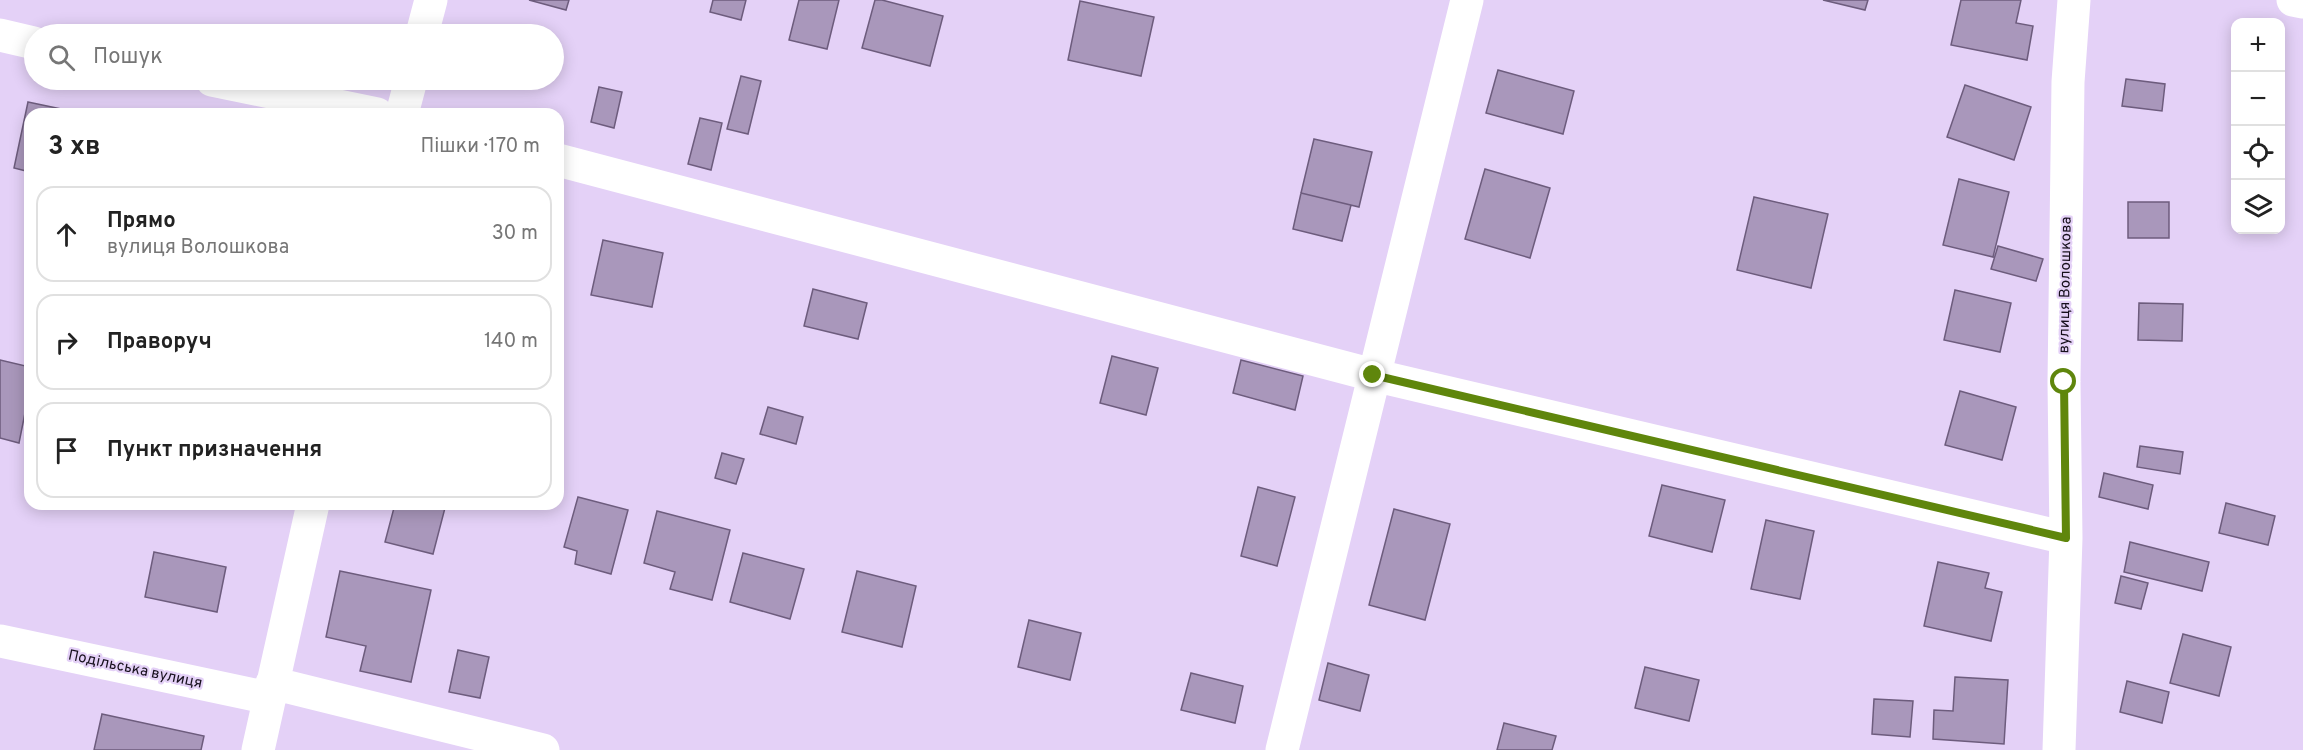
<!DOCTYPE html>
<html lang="uk">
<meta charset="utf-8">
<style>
body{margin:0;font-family:Overpass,sans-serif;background:#f2f2f2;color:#222}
.controls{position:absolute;right:18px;top:18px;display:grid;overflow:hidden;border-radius:12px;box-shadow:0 3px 15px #0003}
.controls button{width:54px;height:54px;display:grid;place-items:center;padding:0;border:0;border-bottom:2px solid #e0e0e0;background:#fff;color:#222;font:30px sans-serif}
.stop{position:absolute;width:18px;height:18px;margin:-14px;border:4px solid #5f860c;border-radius:50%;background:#fff}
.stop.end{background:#5f860c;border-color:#fff;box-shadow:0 2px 6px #0008}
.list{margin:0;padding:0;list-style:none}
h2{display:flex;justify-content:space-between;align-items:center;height:78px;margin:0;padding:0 24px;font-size:26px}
h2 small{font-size:20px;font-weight:400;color:#767676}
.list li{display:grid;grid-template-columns:39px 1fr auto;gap:18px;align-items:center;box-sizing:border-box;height:96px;margin:0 12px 12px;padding:0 12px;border:2px solid #e0e0e0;border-radius:18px}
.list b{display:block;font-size:22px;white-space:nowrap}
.list p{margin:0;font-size:20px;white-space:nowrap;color:#767676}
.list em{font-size:20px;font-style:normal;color:#767676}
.icon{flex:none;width:33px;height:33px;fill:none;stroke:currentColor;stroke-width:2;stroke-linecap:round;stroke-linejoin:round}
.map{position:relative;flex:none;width:2303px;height:750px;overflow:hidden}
.search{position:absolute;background:#fff;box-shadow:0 3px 15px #0003;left:24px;top:24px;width:540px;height:66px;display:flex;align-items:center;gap:15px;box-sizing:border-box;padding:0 21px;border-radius:33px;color:#767676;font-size:22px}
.panel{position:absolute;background:#fff;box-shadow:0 3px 15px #0003;left:24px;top:108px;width:540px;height:402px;border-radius:18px}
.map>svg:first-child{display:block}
</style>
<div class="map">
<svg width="2303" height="750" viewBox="0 0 2303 750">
<rect width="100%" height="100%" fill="#e4d1f7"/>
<path fill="#a997bb" stroke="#6d5c7d" stroke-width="1.5" d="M529,0H569L566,10Z
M713,0H746L741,20L710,12Z
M799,0H839L827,49L789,40Z
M875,0H882L943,16L930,66L862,48Z
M1823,0H1868L1865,10Z
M1961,0H2021L2016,23L2033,26L2027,60L1951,45Z
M1080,1L1154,17L1141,76L1068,60Z
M1498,70L1574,91L1563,134L1486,113Z
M741,76L761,81L748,134L727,129Z
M2126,79L2165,84L2162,111L2122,106Z
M1965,85L2031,107L2014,160L1947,137Z
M599,87L622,92L614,128L591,122Z
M28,102L85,114H30V172L14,168Z
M700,118L722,123L711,170L688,164Z
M1314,139L1372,152L1359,207L1301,193Z
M1485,169L1550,188L1530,258L1465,239Z
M1959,179L2009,192L1993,257L1943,245Z
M1301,193L1351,205L1342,241L1293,229Z
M1754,197L1828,214L1811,288L1737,270Z
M2128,202H2169V238H2128Z
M603,240L663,253L652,307L591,295Z
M1998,246L2043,259L2036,281L1991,269Z
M813,289L867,303L858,339L804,326Z
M1955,290L2011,303L2000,352L1944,340Z
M2139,303L2183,304L2182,341L2138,340Z
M1112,356L1158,368L1146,415L1100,403Z
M0,360L30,367V404L27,403L19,443L0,438Z
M1241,360L1303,376L1295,410L1233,393Z
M1960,391L2016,407L2002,460L1945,445Z
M768,407L803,417L796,444L760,434Z
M2140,446L2183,452L2180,474L2137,467Z
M722,453L744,459L736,484L715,478Z
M2104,473L2153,485L2148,509L2099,497Z
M1662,485L1725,500L1712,552L1649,536Z
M1258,487L1295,497L1277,566L1241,556Z
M578,497L628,510L611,574L575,564L577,551L564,547Z
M2226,503L2275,516L2268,545L2219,533Z
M395,504H446L433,554L385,542Z
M1394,509L1450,524L1425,620L1369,605Z
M657,511L730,530L712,600L670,589L675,572L644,563Z
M1766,520L1814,531L1800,599L1751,589Z
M2130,542L2209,562L2202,591L2124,572Z
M154,552L226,567L217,612L145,597Z
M743,553L804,569L790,619L730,602Z
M1938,562L1989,573L1985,588L2002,592L1991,641L1924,626Z
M340,571L431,590L411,682L360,671L366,646L326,637Z
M857,571L916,586L902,647L842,632Z
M2121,576L2148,583L2141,609L2115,603Z
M1029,620L1081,633L1070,680L1018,667Z
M2183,634L2231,647L2219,696L2170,683Z
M458,650L489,657L480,698L449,692Z
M1328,663L1369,675L1360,711L1319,700Z
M1645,667L1699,680L1689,721L1635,708Z
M1191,673L1243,686L1235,723L1181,710Z
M1955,677L2008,680L2004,744L1933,739L1934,710L1953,711Z
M2127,681L2169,692L2162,723L2120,712Z
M1874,699L1913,701L1910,737L1872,734Z
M102,714L204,736L201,750H94Z
M1504,723L1556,736L1552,750H1497Z"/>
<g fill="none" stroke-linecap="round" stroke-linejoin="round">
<path stroke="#fff" stroke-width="33" d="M2293,0L2303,2
M422,34L431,0
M0,35L34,43
M212,80L377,114
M402,114L411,80
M558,160L1373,375L2066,538
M0,641L269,698
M272,683L543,750
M258,750L313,504
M1282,750L1467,0
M2059,750L2066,538L2064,382L2068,82L2074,0"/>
</g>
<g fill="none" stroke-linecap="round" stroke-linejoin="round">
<path stroke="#5f860c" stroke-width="8" d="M1373,375L2066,538L2064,382"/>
</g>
<g text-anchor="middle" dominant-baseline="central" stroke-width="4.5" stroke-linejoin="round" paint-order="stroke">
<g font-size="15" fill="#160f1c" stroke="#e4d1f7">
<text transform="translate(2066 285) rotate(-89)">вулиця Волошкова</text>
<text transform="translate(135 670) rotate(12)">Подільська вулиця</text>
</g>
</g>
</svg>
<div class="controls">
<button>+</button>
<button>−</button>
<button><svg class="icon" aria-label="locate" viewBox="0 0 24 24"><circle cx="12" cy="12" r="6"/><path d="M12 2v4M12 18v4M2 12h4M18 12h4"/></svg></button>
<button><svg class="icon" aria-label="layers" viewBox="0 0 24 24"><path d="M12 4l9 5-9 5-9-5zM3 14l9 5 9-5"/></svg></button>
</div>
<div class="stop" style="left:2064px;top:382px"></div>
<div class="stop end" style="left:1373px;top:375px"></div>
<div class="search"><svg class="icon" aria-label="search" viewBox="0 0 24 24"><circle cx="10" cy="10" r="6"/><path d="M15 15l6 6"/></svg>Пошук</div>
<section class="panel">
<h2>3 хв<small>Пішки · 170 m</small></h2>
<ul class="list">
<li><svg class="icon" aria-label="ahead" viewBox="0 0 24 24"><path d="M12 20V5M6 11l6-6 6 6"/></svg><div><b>Прямо</b><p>вулиця Волошкова</p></div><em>30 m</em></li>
<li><svg class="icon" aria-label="right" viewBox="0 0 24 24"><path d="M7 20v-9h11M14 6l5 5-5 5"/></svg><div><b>Праворуч</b></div><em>140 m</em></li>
<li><svg class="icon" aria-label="arrive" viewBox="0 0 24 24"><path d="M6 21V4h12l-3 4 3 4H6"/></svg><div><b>Пункт призначення</b></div></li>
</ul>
</section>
</div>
